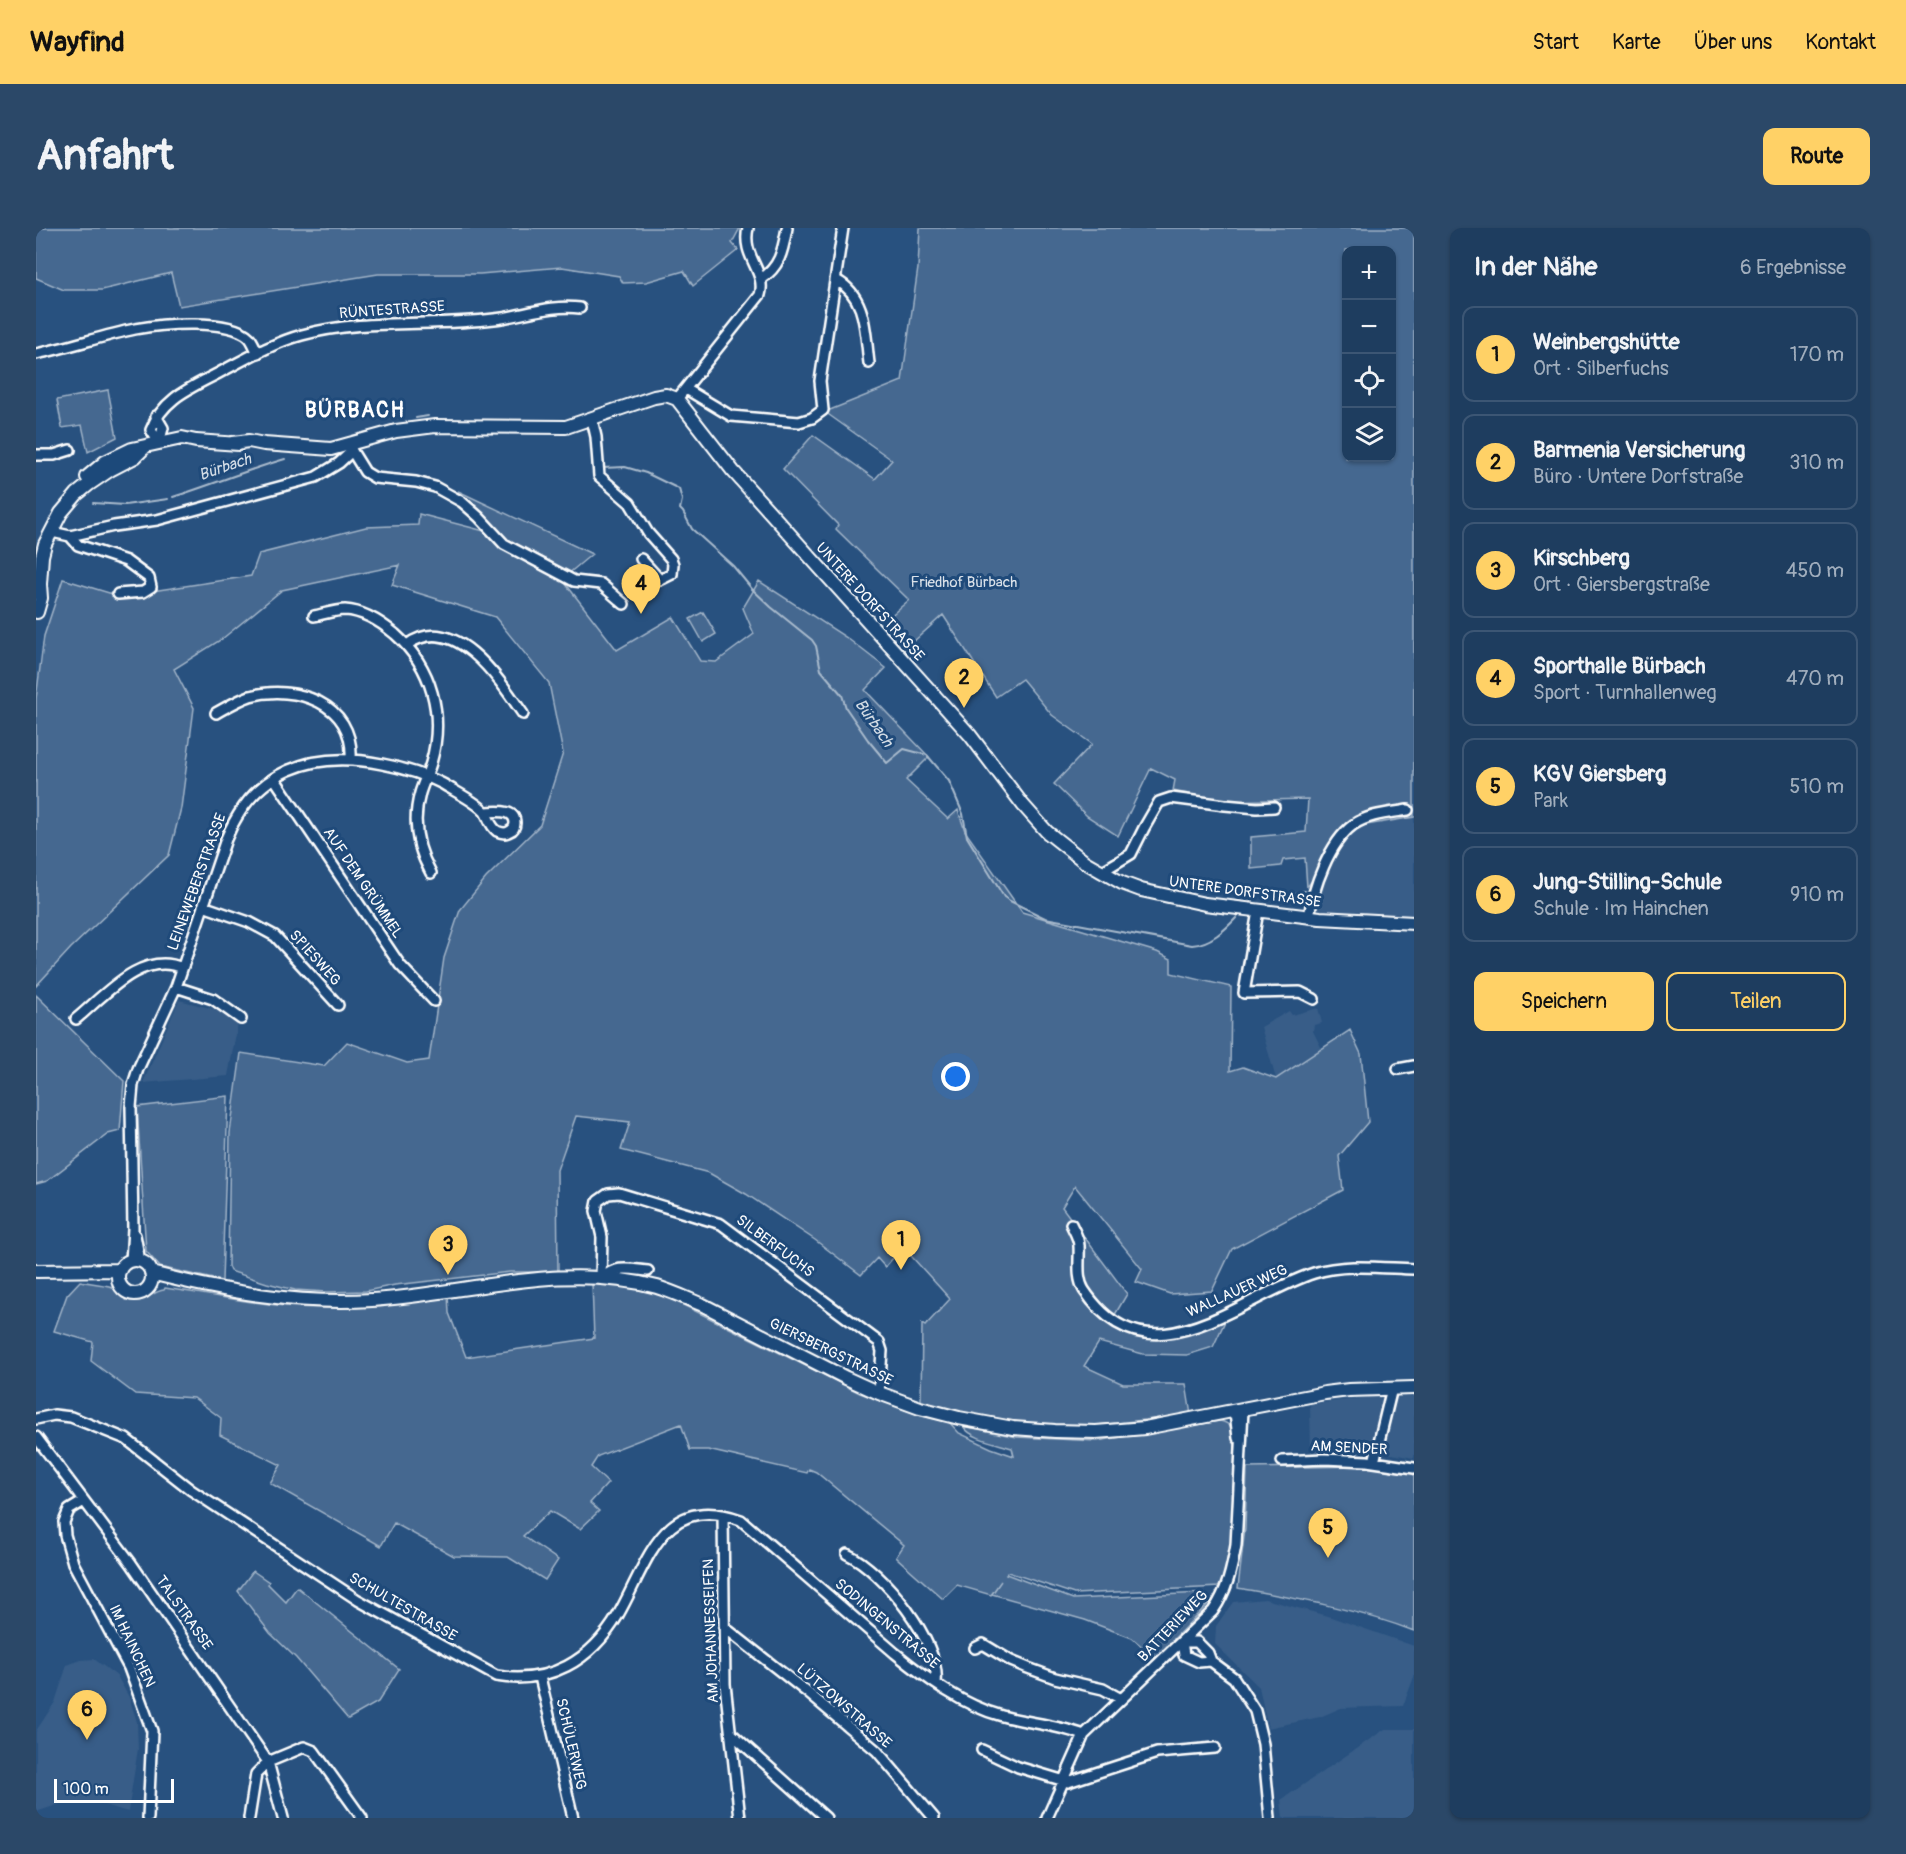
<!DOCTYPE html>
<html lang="de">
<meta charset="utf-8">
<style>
body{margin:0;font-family:Pangolin,sans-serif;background:#2b4868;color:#f1f3f6}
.controls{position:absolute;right:18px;top:18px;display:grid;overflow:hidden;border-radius:12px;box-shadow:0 2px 4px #0004}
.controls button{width:54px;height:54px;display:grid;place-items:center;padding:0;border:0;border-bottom:2px solid #3c5674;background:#1e3d5f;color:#f1f3f6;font:30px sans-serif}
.scale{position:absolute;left:18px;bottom:15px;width:120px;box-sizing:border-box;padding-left:6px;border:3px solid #fff;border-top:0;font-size:16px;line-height:21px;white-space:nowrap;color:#fff;-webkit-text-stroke:4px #1f4a7a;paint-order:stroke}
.you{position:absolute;left:920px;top:849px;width:21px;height:21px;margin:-15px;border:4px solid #fff;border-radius:50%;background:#1a73e8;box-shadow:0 0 0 9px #1a73e833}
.badge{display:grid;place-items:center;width:39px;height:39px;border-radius:50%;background:#ffd166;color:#111;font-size:20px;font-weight:700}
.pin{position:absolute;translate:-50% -50px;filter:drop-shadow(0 2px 3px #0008)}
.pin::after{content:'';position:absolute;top:32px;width:21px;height:18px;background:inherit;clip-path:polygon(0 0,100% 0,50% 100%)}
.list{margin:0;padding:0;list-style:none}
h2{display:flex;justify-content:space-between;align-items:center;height:78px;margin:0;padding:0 24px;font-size:26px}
h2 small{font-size:20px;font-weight:400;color:#a1aebd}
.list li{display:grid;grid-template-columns:39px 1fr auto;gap:18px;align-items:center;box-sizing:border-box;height:96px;margin:0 12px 12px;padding:0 12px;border:2px solid #3c5674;border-radius:12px}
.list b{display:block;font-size:22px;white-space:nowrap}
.list p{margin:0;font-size:20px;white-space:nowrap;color:#a1aebd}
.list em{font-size:20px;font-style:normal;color:#a1aebd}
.actions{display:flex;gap:12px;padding:18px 24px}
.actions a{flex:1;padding:14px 0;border:2px solid #ffd166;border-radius:12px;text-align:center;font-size:21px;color:#ffd166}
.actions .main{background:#ffd166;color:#111}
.icon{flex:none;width:33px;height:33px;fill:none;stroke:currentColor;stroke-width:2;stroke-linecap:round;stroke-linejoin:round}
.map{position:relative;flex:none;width:1378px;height:1590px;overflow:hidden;border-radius:12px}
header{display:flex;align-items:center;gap:36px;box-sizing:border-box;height:84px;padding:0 30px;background:#ffd166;color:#111}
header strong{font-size:28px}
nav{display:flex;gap:33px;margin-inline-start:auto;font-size:21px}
.intro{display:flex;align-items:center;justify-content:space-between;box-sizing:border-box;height:144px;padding:0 36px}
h1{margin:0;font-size:42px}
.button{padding:15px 27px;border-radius:12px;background:#ffd166;color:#111;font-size:21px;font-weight:700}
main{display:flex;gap:36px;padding:0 36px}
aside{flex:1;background:#1e3d5f;border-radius:12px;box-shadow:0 2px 4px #0004}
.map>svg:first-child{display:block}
</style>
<header>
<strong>Wayfind</strong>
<nav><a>Start</a><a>Karte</a><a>Über uns</a><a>Kontakt</a></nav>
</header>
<div class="intro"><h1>Anfahrt</h1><a class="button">Route</a></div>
<main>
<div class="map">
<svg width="1378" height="1590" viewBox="0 0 1378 1590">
<rect width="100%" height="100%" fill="#28517f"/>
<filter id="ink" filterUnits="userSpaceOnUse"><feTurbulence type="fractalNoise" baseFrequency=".0167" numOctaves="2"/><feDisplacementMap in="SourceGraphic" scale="12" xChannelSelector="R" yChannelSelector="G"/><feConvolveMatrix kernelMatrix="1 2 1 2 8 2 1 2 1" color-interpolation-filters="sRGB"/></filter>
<g filter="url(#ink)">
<path fill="#375d88" d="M1378,589V688L1279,682L1287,643L1318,599Z
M143,772L189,784L202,795L192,848L107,855Z
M1282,780L1286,795L1278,797L1277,803L1286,821L1240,851L1225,799L1253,783L1256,787Z
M1352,1167L1337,1227H1275L1274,1176Z
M1358,1168L1378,1169V1230L1345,1224Z
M1229,1371L1295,1389L1378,1418V1449L1367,1478L1305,1480L1284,1489L1232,1500L1223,1459L1179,1416L1180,1398L1197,1374Z
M58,1431L81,1448L93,1469L101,1494L102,1521L92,1584L61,1575L24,1576L0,1584V1503L19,1474L31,1437L45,1432Z
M1349,1501H1378V1590H1247L1245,1572Z"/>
<path fill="#446890" stroke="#a2b4c8" stroke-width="1.5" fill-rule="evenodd" d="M0,0H704L696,15L702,22L657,58L648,43L610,54L587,55L583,48L526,39L444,46H342L143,78L135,45L66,62H28L0,50Z
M884,0H1378V589L1318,599L1271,659L1269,630L1247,632L1245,638L1215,641V609L1270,604L1272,571L1187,573L1137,563L1139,552L1115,540L1082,608L1051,588L1018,556L1056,516L1016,487L986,451L960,469L907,387L867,423L845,396L873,372L800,301L802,297L747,241L777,207L839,251L856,232L789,184L866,153L882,40ZM1310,22H1356V230H1310Z
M72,162L81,209L52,224L46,197L26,200L21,172Z
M422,263L556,326L526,351L581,422L637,389L664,433L680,434L718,406L707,380L723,353L811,410L850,440L829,462L893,529L870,552L912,591L922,582L929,603L986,684L1121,724L1135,731V745L1195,759L1194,843L1207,839L1240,851L1314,802L1325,826L1332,894L1303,928L1307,962L1196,1021L1176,1063L1134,1066L1100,1054L1106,1041L1039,958L1026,979L1091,1066L1077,1090L1102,1103L1122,1102L1166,1093L1190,1091L1177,1119L1151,1127L1107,1126L1063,1114L1048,1138L1087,1156H1150L1155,1187L1052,1198L992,1196L942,1190L885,1176L886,1096L889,1098L914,1071L867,1019L849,1039L841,1030L825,1047L779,1012L710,966L673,945L585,922L594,894L540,888L521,942L522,1044H474L359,1057L330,1063L291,1064L259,1062L231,1055L194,1043L192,1038L194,905L205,825L288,838L311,814L371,835L393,832L408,730L424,682L450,650L504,597L527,525L513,455L459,389L356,357L364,337L246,362L186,411L138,441L158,480L145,580L133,627L35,720L0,758V471L8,408L27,351L83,368L215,348L223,326L330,299L382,297L383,286L452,304Z
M667,384L680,406L667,414L654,391Z
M0,767L88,853L84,903L72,906L11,953L0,956Z
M192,868L186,1053L124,1039L110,1023L101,879Z
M44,1053C53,1055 64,1056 73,1058C85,1062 84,1075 101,1073C111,1072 118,1063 128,1062L129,1060C184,1068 241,1081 298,1080C336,1080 374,1071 412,1066L413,1085L430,1129L558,1110L556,1055L619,1063L824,1165L886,1188L913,1194L923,1205L955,1220L978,1228L976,1220C961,1215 935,1211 927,1198L981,1209L1061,1213L1184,1193C1189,1194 1193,1196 1196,1200C1202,1212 1198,1301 1196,1318C1194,1332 1190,1346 1184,1359L1038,1366L972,1344L970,1346L1037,1371L1168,1365L1173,1375L1119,1430L1096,1410L1049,1392L956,1366L965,1353L955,1367L921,1357L907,1371L860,1329L868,1317L780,1244L773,1241L771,1245L672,1222H654L645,1196L562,1228L555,1239L572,1255L554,1275L563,1283L544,1301L514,1283L487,1308L522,1332L509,1352L472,1329L418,1328L358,1295L345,1318L234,1255L245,1237L184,1207L185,1190L158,1170L99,1166L55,1133L57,1114L18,1103L31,1067Z
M1324,1238L1378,1245V1403C1321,1381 1262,1371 1202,1360L1209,1300L1211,1240Z
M217,1343L233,1354L232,1356L250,1374L261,1359L363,1441L342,1474L312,1491L260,1430L234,1405L202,1363Z"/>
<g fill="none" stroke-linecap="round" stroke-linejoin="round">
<path stroke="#aabbcd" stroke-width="2" d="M380,190L392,188
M564,209L565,220
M565,238L566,240L589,239L610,245L643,261L646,272L644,281L647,284L656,301L697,338L716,361L735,379L776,412L780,418L785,442L806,467L810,480L832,512L851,535L868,521L891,527L913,553L927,586L931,609L968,669L974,673L1009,690L1156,717C1174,716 1189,702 1201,689
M137,269C175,257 211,242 249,231
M57,275L89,277L132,271
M1259,665L1269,663
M1213,675L1217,673"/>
<defs>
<path id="minor" d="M725,51C745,38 747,21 751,0
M800,52C831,68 829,105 833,135
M0,126C33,119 66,108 99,101C125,96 193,90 213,109C217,113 219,120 222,125
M650,161L695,188L763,194L776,190L787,182L784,153L807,0
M641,171L724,67C731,43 705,29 712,0
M120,188L127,200L123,215
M556,191L560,209L563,248L594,275L612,305L635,331L637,336L636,346L624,352L605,331
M123,215L115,202C126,172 152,161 179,147C206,133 236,115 266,107C328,90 394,99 458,91C486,88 515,76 544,80
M316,223L329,244L339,250L380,254L399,259L426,274L443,289L468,316L538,353L565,356L588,376
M0,227H18L34,222
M16,304L34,308L78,298L121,292L280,249L303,235L316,223L314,218
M34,308L42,317L90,333L113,350L115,359L107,364L82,366
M278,388C288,386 300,382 309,382C327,383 346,395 359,406C396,439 409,487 395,535C392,545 387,555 384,565C376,593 381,620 395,645
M371,417C418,382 464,452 487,486
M180,485C191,479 202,472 214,468C260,456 318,475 315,531
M238,550L364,737L398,773
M1065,644L1095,626L1108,600L1123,574L1135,570L1189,577L1221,580L1238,579
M167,678L213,694L239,708L302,777
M1222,683L1208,765L1264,764L1278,771
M1273,689C1277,660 1293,615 1317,597C1332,586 1355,585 1372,582
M140,759L177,771L205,791
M40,791C68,768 106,722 146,740
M1362,841L1378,838
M1035,996C1038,1003 1043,1010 1043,1018C1044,1032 1040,1049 1048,1062C1112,1158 1202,1070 1278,1045C1310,1035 1345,1040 1378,1041
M99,1007L104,1033
M95,1033L97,1001L95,879L97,857L102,841L140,759L190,611C218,542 276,522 346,536C367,540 388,546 407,556C418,563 441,574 449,584C453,590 454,598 461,603C465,605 470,606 474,603C477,602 479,599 479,595C479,580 459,584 449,584
M565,1051L566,1009L560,983L562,973L572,966L583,965L685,996L843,1114L846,1123L843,1165
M565,1051C579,1037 593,1041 612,1043
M1199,1184L1202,1210
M0,1191L18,1187L35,1189L90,1211L155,1262L322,1372L460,1448C513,1457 555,1433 582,1387C612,1335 626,1263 705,1292L859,1425C891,1451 926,1477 966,1488C993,1495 1021,1497 1048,1507
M0,1209L95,1335L232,1534L247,1590
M1246,1233L1288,1231L1331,1233L1378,1240
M1338,1234L1356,1160
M48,1273L33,1282L28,1294L29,1307L37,1335L93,1440L116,1503L112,1590
M687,1287L689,1456L704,1590
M811,1326C846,1342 905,1414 900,1455
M688,1399L772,1465L841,1523L898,1590
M1146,1414H1161L1172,1425L1175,1433L1198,1450L1219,1483L1227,1516L1234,1590
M1146,1414L1148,1427L1163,1434L1175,1433
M939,1420L947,1416L975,1433L992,1440L1019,1450L1067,1461L1085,1471
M504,1449L537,1590
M696,1506L790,1590
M946,1522L982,1539L1032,1554L1121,1525L1179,1520
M213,1590L220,1546L232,1534L268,1519L278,1523L326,1590
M1011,1590L1048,1507L1177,1383C1191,1363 1196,1341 1200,1317L1207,1182"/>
<path id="tertiary" d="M197,215L213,213L228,216L295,221L360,203L399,198L530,199L618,169L630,167L641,171L697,243L934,507L987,577L1011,604L1049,634L1086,655L1105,662L1169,676L1284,690L1378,695
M51,249L69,234L96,221L123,215L146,210L160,213L203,216
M1,384L5,370L4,356L6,328L9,316L25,285L41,266L52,257L74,242L99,229L110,218
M82 1049a17 17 0 1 1 34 0a17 17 0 1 1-34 0Z
M0,1043L84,1042
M115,1045C186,1063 262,1077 336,1072C430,1066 526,1033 621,1059C637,1064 652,1071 667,1077L810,1150L843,1165L884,1180L923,1190L977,1200L1019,1203L1060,1204L1109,1200L1289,1165L1313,1162L1378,1160"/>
</defs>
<use href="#minor" stroke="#fff" stroke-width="14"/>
<use href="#tertiary" stroke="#fff" stroke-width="16"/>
<use href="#minor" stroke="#1f4a7a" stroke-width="9"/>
<use href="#tertiary" stroke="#1f4a7a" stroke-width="12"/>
</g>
</g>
<g text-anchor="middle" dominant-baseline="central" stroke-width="6" stroke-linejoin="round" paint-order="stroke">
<g font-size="15" fill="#fff" stroke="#1f4a7a">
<text transform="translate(356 82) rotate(-4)">RÜNTESTRASSE</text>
<text transform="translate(834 374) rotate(48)">UNTERE DORFSTRASSE</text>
<text transform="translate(161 654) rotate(-70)">LEINEWEBERSTRASSE</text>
<text transform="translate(327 655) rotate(56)">AUF DEM GRÜMMEL</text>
<text transform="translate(1209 664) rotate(8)">UNTERE DORFSTRASSE</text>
<text transform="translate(279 730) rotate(48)">SPIESWEG</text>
<text transform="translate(739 1018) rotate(37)">SILBERFUCHS</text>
<text transform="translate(1201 1063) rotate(-24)">WALLAUER WEG</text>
<text transform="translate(795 1124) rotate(26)">GIERSBERGSTRASSE</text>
<text transform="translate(1313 1220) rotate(3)">AM SENDER</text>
<text transform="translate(367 1379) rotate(30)">SCHULTESTRASSE</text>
<text transform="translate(148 1385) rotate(55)">TALSTRASSE</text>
<text transform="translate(851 1396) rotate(40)">SODINGENSTRASSE</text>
<text transform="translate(1137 1398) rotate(-46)">BATTERIEWEG</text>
<text transform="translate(675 1403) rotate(-92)">AM JOHANNESSEIFEN</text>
<text transform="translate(96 1418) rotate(65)">IM HAINCHEN</text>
<text transform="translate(808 1478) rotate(41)">LÜTZOWSTRASSE</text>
<text transform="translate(535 1516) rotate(77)">SCHÜLERWEG</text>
</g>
<g font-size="15" fill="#dae1e9" stroke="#1f4a7a">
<text x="928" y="354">Friedhof Bürbach</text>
</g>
<g font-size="16" font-style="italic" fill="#d4dde6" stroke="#1f4a7a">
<text transform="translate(189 239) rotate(-19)">Bürbach</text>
<text transform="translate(838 495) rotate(55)">Bürbach</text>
</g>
<g font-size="21" font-weight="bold" letter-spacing="1.5" fill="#fff" stroke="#1f4a7a">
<text x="319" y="182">BÜRBACH</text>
</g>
</g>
</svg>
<div class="controls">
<button>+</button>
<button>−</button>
<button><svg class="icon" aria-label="locate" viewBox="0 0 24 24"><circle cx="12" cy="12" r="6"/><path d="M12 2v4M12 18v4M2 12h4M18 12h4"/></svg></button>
<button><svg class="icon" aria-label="layers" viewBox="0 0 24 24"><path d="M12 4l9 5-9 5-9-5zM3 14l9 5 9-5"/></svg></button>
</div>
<div class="scale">100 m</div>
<div class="you"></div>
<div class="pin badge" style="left:865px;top:1042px">1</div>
<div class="pin badge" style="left:928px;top:480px">2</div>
<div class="pin badge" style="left:412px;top:1047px">3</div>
<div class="pin badge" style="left:605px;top:386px">4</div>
<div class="pin badge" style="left:1292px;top:1330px">5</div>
<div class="pin badge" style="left:51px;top:1512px">6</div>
</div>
<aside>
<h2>In der Nähe<small>6 Ergebnisse</small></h2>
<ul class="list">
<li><span class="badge">1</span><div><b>Weinbergshütte</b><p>Ort · Silberfuchs</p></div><em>170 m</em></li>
<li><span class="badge">2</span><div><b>Barmenia Versicherung</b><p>Büro · Untere Dorfstraße</p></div><em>310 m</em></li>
<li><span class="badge">3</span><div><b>Kirschberg</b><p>Ort · Giersbergstraße</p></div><em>450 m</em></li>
<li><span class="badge">4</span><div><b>Sporthalle Bürbach</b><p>Sport · Turnhallenweg</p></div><em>470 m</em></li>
<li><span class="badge">5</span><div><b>KGV Giersberg</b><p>Park</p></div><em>510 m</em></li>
<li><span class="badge">6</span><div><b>Jung-Stilling-Schule</b><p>Schule · Im Hainchen</p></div><em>910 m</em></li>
</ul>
<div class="actions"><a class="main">Speichern</a><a>Teilen</a></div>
</aside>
</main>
